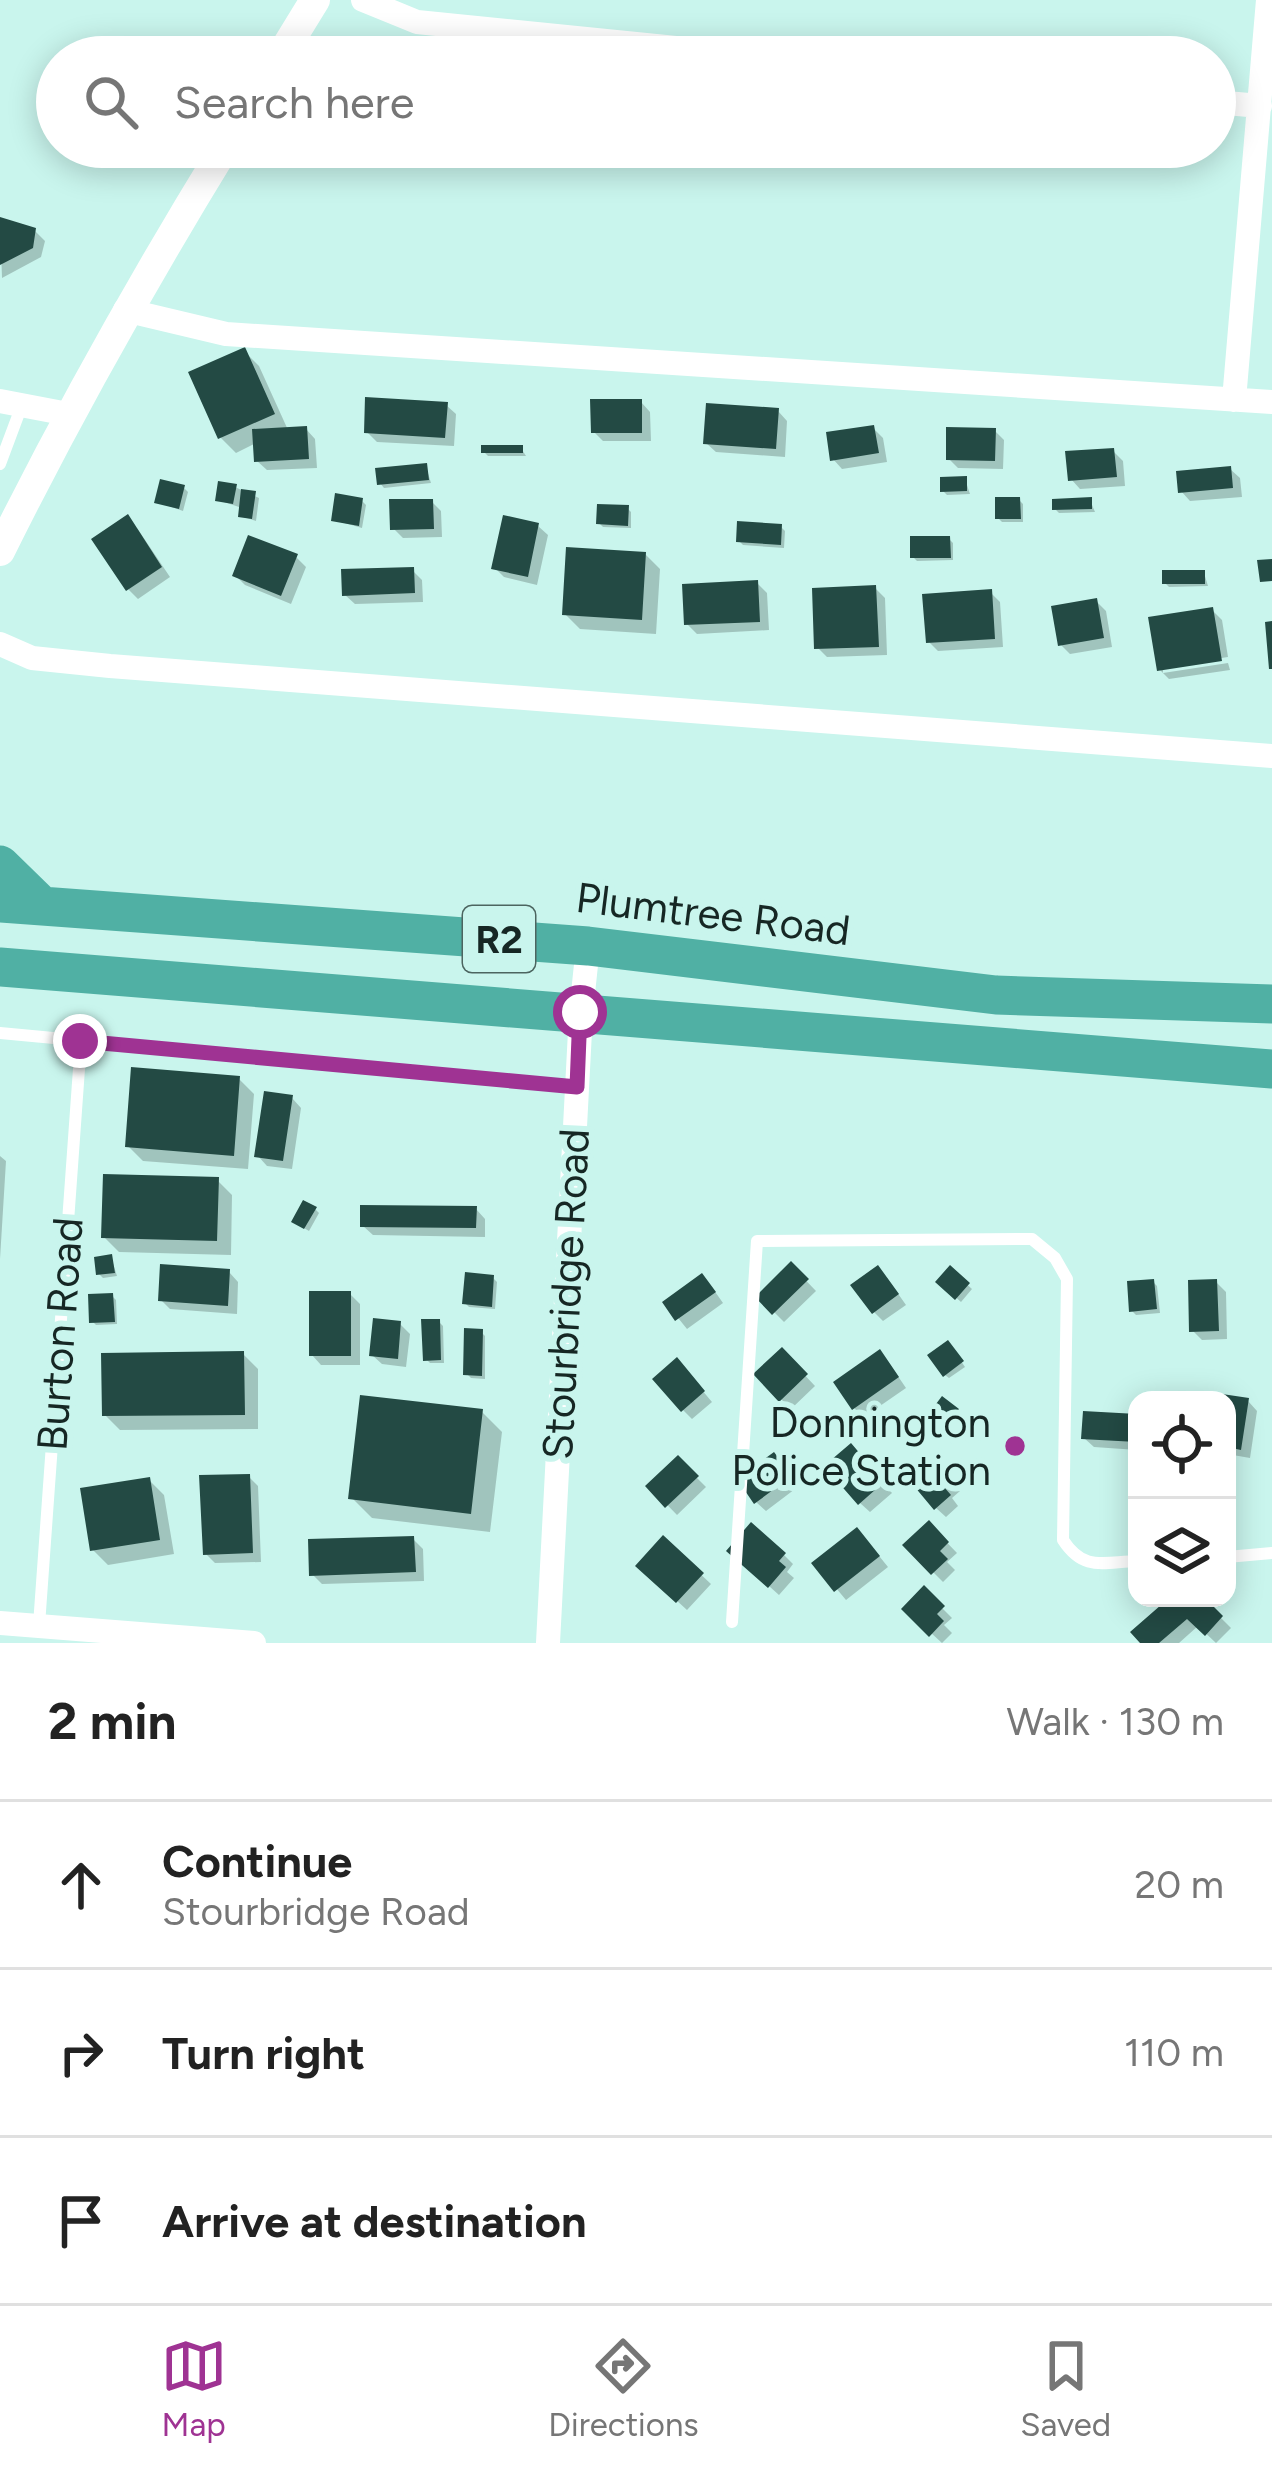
<!DOCTYPE html>
<meta charset="utf-8">
<style>
body{margin:0;font-family:Figtree,sans-serif;background:#f6f6f6;color:#222}
.controls{position:absolute;right:36px;bottom:36px;display:grid;overflow:hidden;border-radius:24px;box-shadow:0 6px 30px #0003}
.controls button{width:108px;height:108px;display:grid;place-items:center;padding:0;border:0;border-bottom:3px solid #e0e0e0;background:#fff;color:#222;font:60px sans-serif}
.stop{position:absolute;width:36px;height:36px;margin:-27px;border:9px solid #9f3393;border-radius:50%;background:#fff}
.stop.end{background:#9f3393;border-color:#fff;box-shadow:0 3px 12px #0008}
.list{margin:0;padding:0;list-style:none}
h2{display:flex;justify-content:space-between;align-items:center;height:156px;margin:0;padding:0 48px;font-size:51px}
h2 small{font-size:39px;font-weight:400;color:#767676}
.list li{display:grid;grid-template-columns:78px 1fr auto;gap:36px;align-items:center;box-sizing:border-box;height:168px;padding:0 48px;border-top:3px solid #e0e0e0}
.list b{display:block;font-size:45px;white-space:nowrap}
.list p{margin:0;font-size:39px;white-space:nowrap;color:#767676}
.list em{font-size:39px;font-style:normal;color:#767676}
.icon{flex:none;width:66px;height:66px;fill:none;stroke:currentColor;stroke-width:2;stroke-linecap:round;stroke-linejoin:round}
.map{position:relative;flex:none;width:1272px;height:1643px;overflow:hidden}
.search{position:absolute;background:#fff;box-shadow:0 6px 30px #0003;left:36px;right:36px;top:36px;height:132px;display:flex;align-items:center;gap:30px;box-sizing:border-box;padding:0 42px;border-radius:66px;color:#767676;font-size:45px}
.sheet{height:660px;background:#fff}
nav{display:flex;justify-content:space-around;align-items:center;box-sizing:border-box;height:168px;border-top:3px solid #e0e0e0;background:#fff;font-size:33px;color:#767676}
nav a{display:grid;justify-items:center;gap:6px}
nav .on{color:#9f3393}
.map>svg:first-child{display:block}
</style>
<div class="map">
<svg width="1272" height="1643" viewBox="0 0 1272 1643">
<rect width="100%" height="100%" fill="#c9f5ed"/>
<path fill="#0003" d="M0,220L35,231L45,241L41,257L2,278Z
M244,351L259,366L288,430L306,429L315,439L317,468L267,470L257,461L256,443L236,453L221,438Z
M641,402L650,412L651,441H603L594,432Z
M446,405L456,414L454,446L377,442L367,432Z
M778,411L787,421L785,457L716,452L706,443Z
M873,428L883,438L887,462L842,469L833,459Z
M995,431L1004,440L1003,469L958,468L949,459Z
M521,448L526,456H488L484,452Z
M1113,451L1123,461L1125,486L1080,489L1071,479Z
M426,467L431,483L384,488L380,483Z
M1230,469L1240,478L1242,497L1190,501L1181,491Z
M965,479L970,494L947,495L943,491Z
M235,487L259,498L256,521L241,516L242,508L218,500Z
M184,488L188,492L183,511L157,502Z
M1019,500L1023,504V522H1002L998,518Z
M1090,500L1095,512L1059,513L1055,509Z
M362,501L366,505L362,528L334,520Z
M432,502L441,511L442,537L403,538L393,528Z
M627,508L631,512V528L603,527L599,523Z
M538,526L548,535L537,585L504,577L495,568Z
M781,527L785,531L784,548L743,545L739,541Z
M137,528L170,577L138,599L128,589Z
M949,539L953,543V560L917,561L913,557Z
M645,554L660,569L656,634L580,629L565,614Z
M296,557L306,567L291,604L245,585L236,576Z
M413,571L422,580L423,602L355,604L345,595Z
M1204,573L1208,586L1169,587L1165,583Z
M757,583L767,593L769,630L697,634L687,624Z
M875,588L885,598L887,655L827,657L817,647Z
M990,592L1000,602L1003,647L938,651L929,642Z
M1096,601L1106,611L1112,647L1070,654L1061,645Z
M1212,610L1222,620L1228,657L1163,667V673L1228,663L1230,670L1169,679L1160,670Z
M239,1079L254,1094L248,1169L143,1161L128,1146Z
M292,1098L301,1108L292,1169L267,1166L258,1156Z
M0,1156L6,1161L0,1259Z
M217,1180L232,1195L231,1255L119,1252L104,1237Z
M315,1209L319,1213L309,1231L299,1225Z
M476,1209L485,1219V1237L373,1235L363,1226Z
M111,1257L117,1276L103,1278L99,1274Z
M791,1265L816,1291L784,1322L759,1297Z
M950,1269L972,1289L961,1302L939,1282Z
M229,1272L238,1282L237,1314L170,1309L161,1300Z
M493,1278L497,1282L495,1309L469,1307L465,1303Z
M887,1278L906,1305L883,1321L874,1312Z
M1153,1282L1157,1286L1160,1313L1136,1315L1132,1311Z
M1216,1282L1226,1292L1227,1339L1202,1340L1192,1330Z
M711,1286L723,1303L687,1329L666,1303Z
M350,1294L360,1304V1365H321L312,1355Z
M112,1296L116,1300L117,1324L96,1325L92,1321Z
M439,1322L443,1326L444,1363H430L426,1359Z
M400,1324L410,1334L406,1367L382,1364L372,1355Z
M481,1332L485,1336V1379L471,1378L467,1374Z
M952,1348L965,1367L949,1378L945,1375Z
M782,1351L815,1386L791,1409L757,1375Z
M243,1354L258,1369V1429L120,1430L105,1415Z
M889,1363L906,1388L864,1417L854,1408Z
M686,1371L712,1402L692,1419L683,1410Z
M1225,1398L1248,1401L1257,1411L1250,1458L1227,1454Z
M957,1411L961,1415L944,1438L929,1428Z
M482,1412L502,1432L490,1532L372,1518L352,1498Z
M1137,1417V1450L1094,1447L1084,1438Z
M860,1456L892,1493L870,1512L860,1503Z
M678,1459L706,1487L677,1515L649,1486Z
M783,1465L799,1486L766,1511L756,1502Z
M944,1472L960,1491L952,1498L958,1506L946,1517L936,1508Z
M249,1477L258,1486L261,1562L215,1563L206,1554Z
M149,1480L164,1495L174,1554L108,1565L93,1550Z
M929,1524L957,1553L947,1562L955,1570L943,1582L906,1545Z
M413,1539L423,1549L424,1581L322,1584L312,1574Z
M663,1539L711,1584L687,1610L639,1566Z
M867,1541L888,1567L846,1600L816,1564Z
M784,1555L793,1564L787,1572L794,1578L779,1595L740,1560Z
M924,1590L952,1618L944,1625L952,1633L942,1643L905,1609Z
M1172,1598H1201L1231,1628L1216,1643L1198,1626L1179,1643H1144Z"/>
<path fill="#234a44" d="M0,217L36,228L33,248L0,265Z
M245,347L275,414L218,439L188,372Z
M365,397L448,402L445,438L364,433Z
M590,399H642V433H591Z
M706,403L779,408L776,449L703,444Z
M874,425L879,453L830,461L826,432Z
M307,426L309,459L254,462L252,429Z
M946,427L996,428L995,461L946,460Z
M481,445H523V453H481Z
M1114,448L1117,477L1068,481L1065,451Z
M427,463L429,480L377,485L375,468Z
M1231,466L1233,488L1178,493L1176,471Z
M967,476V491L940,492V477Z
M160,479L185,485L179,509L154,503Z
M218,481L237,484L233,504L215,501Z
M241,489L256,491L252,519L238,517Z
M335,493L363,498L359,526L331,521Z
M995,497H1020L1021,519H995Z
M1092,497V509L1052,510V499Z
M389,499H433L434,529L390,530Z
M597,504L629,505L628,526L596,524Z
M128,514L162,567L126,591L91,539Z
M503,515L539,523L528,577L491,569Z
M737,521L782,524L781,545L736,542Z
M248,535L298,554L281,596L232,576Z
M910,536H950L951,558H910Z
M566,547L646,552L642,620L562,615Z
M1272,559V581L1260,582L1257,560Z
M414,567L415,593L342,596L341,569Z
M1162,570H1205V584H1162Z
M758,580L760,622L684,625L682,584Z
M876,585L879,647L814,649L812,588Z
M992,589L995,639L926,643L922,594Z
M1097,598L1104,638L1058,646L1051,606Z
M1213,607L1222,661L1157,671L1148,617Z
M1272,621V669H1269L1265,622Z
M131,1067L240,1076L234,1156L125,1147Z
M264,1091L293,1095L283,1161L254,1157Z
M103,1174L219,1177L217,1241L101,1238Z
M303,1200L317,1207L304,1229L291,1222Z
M360,1205L477,1206L476,1228L360,1227Z
M112,1254L115,1273L96,1275L94,1257Z
M791,1261L809,1279L772,1315L755,1297Z
M160,1264L230,1269L228,1306L158,1301Z
M878,1265L899,1294L872,1314L850,1285Z
M950,1265L970,1283L955,1300L935,1282Z
M465,1272L494,1275L492,1307L462,1304Z
M702,1273L716,1292L675,1321L662,1302Z
M1154,1279L1157,1309L1129,1312L1127,1281Z
M1217,1279L1219,1331L1189,1332L1188,1280Z
M309,1291H351V1356H309Z
M113,1293L115,1322L89,1323L88,1294Z
M373,1318L401,1321L398,1359L369,1356Z
M421,1319H440L441,1360L423,1361Z
M464,1328L483,1329L482,1376L463,1375Z
M948,1340L964,1361L943,1377L927,1355Z
M782,1347L808,1374L779,1402L753,1374Z
M880,1349L899,1377L852,1410L833,1382Z
M244,1351L245,1415L102,1416L101,1353Z
M677,1357L705,1391L681,1412L652,1379Z
M1222,1394L1249,1398L1241,1450L1227,1447V1400H1221Z
M360,1395L483,1409L471,1514L348,1499Z
M942,1396L959,1409L938,1437L921,1424Z
M1083,1411L1137,1414V1442L1081,1439Z
M851,1443L884,1482L858,1505L824,1466Z
M774,1452L792,1476L754,1504L737,1479Z
M678,1455L699,1476L665,1508L645,1486Z
M935,1459L953,1479L944,1487L951,1495L934,1510L909,1480Z
M250,1474L253,1553L203,1555L199,1475Z
M150,1477L160,1540L90,1551L80,1488Z
M929,1520L949,1542L940,1551L948,1559L931,1575L902,1545Z
M751,1522L786,1553L779,1561L786,1567L768,1588L726,1551Z
M857,1527L880,1556L834,1592L811,1563Z
M663,1535L704,1573L676,1603L635,1566Z
M414,1536L416,1572L309,1576L308,1539Z
M924,1585L945,1606L937,1614L944,1621L929,1637L901,1609Z
M1169,1598H1205L1223,1616L1205,1636L1187,1619L1159,1643H1140L1130,1632Z"/>
<g fill="none" stroke-linecap="round" stroke-linejoin="round">
<path stroke="#fff" stroke-width="12" d="M0,464L22,405
M0,1033L577,1087
M1227,1557L1272,1553
M732,1622L757,1241L1032,1239L1055,1258L1067,1279L1063,1540C1084,1572 1103,1562 1137,1561
M39,1625L81,1041"/>
<path stroke="#fff" stroke-width="24" d="M363,0L417,22L766,57
M1215,102L1260,106
M125,310L226,334L1272,402
M1234,400L1268,0
M0,401L68,414
M0,644L32,658L110,666L1272,756
M0,1623L254,1643
M548,1643L581,1012L588,946"/>
<path stroke="#fff" stroke-width="30" d="M280,57L315,0
M0,551C69,412 144,279 225,147"/>
<path stroke="#50b0a4" stroke-width="39" d="M0,865L41,905
M0,903L588,946L996,995L1272,1004
M0,967L1272,1069"/>
</g>
<g fill="none" stroke-linecap="round" stroke-linejoin="round">
<path stroke="#9f3393" stroke-width="15" d="M80,1041L577,1087L580,1012"/>
</g>
<circle fill="#9f3393" stroke="#c9f5ed" stroke-width="4.5" cx="1015" cy="1446" r="12"/>
<g text-anchor="middle" dominant-baseline="central" stroke-width="12" stroke-linejoin="round" paint-order="stroke">
<rect fill="#c9f5ed" stroke="#4c6560" stroke-width="3" x="463" y="906" width="72" height="66" rx="9"/>
<g font-size="39" font-weight="bold" fill="#162724">
<text x="499" y="939">R2</text>
</g>
<g font-size="42" fill="#162724" stroke="#c9f5ed">
<text transform="translate(713 914) rotate(7)">Plumtree Road</text>
<text transform="translate(566 1294) rotate(-87)">Stourbridge Road</text>
<text transform="translate(60 1334) rotate(-86)">Burton Road</text>
</g>
<g font-size="42" fill="#162724" stroke="#c9f5ed" text-anchor="end">
<text x="991" y="1422">Donnington<tspan x="991" dy="48">Police Station</tspan></text>
</g>
</g>
</svg>
<div class="controls">
<button><svg class="icon" aria-label="locate" viewBox="0 0 24 24"><circle cx="12" cy="12" r="6"/><path d="M12 2v4M12 18v4M2 12h4M18 12h4"/></svg></button>
<button><svg class="icon" aria-label="layers" viewBox="0 0 24 24"><path d="M12 4l9 5-9 5-9-5zM3 14l9 5 9-5"/></svg></button>
</div>
<div class="stop" style="left:580px;top:1012px"></div>
<div class="stop end" style="left:80px;top:1041px"></div>
<div class="search"><svg class="icon" aria-label="search" viewBox="0 0 24 24"><circle cx="10" cy="10" r="6"/><path d="M15 15l6 6"/></svg>Search here</div>
</div>
<section class="sheet">
<h2>2 min<small>Walk · 130 m</small></h2>
<ul class="list">
<li><svg class="icon" aria-label="ahead" viewBox="0 0 24 24"><path d="M12 20V5M6 11l6-6 6 6"/></svg><div><b>Continue</b><p>Stourbridge Road</p></div><em>20 m</em></li>
<li><svg class="icon" aria-label="right" viewBox="0 0 24 24"><path d="M7 20v-9h11M14 6l5 5-5 5"/></svg><div><b>Turn right</b></div><em>110 m</em></li>
<li><svg class="icon" aria-label="arrive" viewBox="0 0 24 24"><path d="M6 21V4h12l-3 4 3 4H6"/></svg><div><b>Arrive at destination</b></div></li>
</ul>
</section>
<nav>
<a class="on"><svg class="icon" aria-label="map" viewBox="0 0 24 24"><path d="M3 6l6-2 6 2 6-2v14l-6 2-6-2-6 2zM9 4v14M15 6v14"/></svg>Map</a>
<a><svg class="icon" aria-label="directions" viewBox="0 0 24 24"><path d="M12 3l9 9-9 9-9-9zM9 14v-3h6M13 9l2 2-2 2"/></svg>Directions</a>
<a><svg class="icon" aria-label="saved" viewBox="0 0 24 24"><path d="M7 4h10v16l-5-4-5 4z"/></svg>Saved</a>
</nav>
